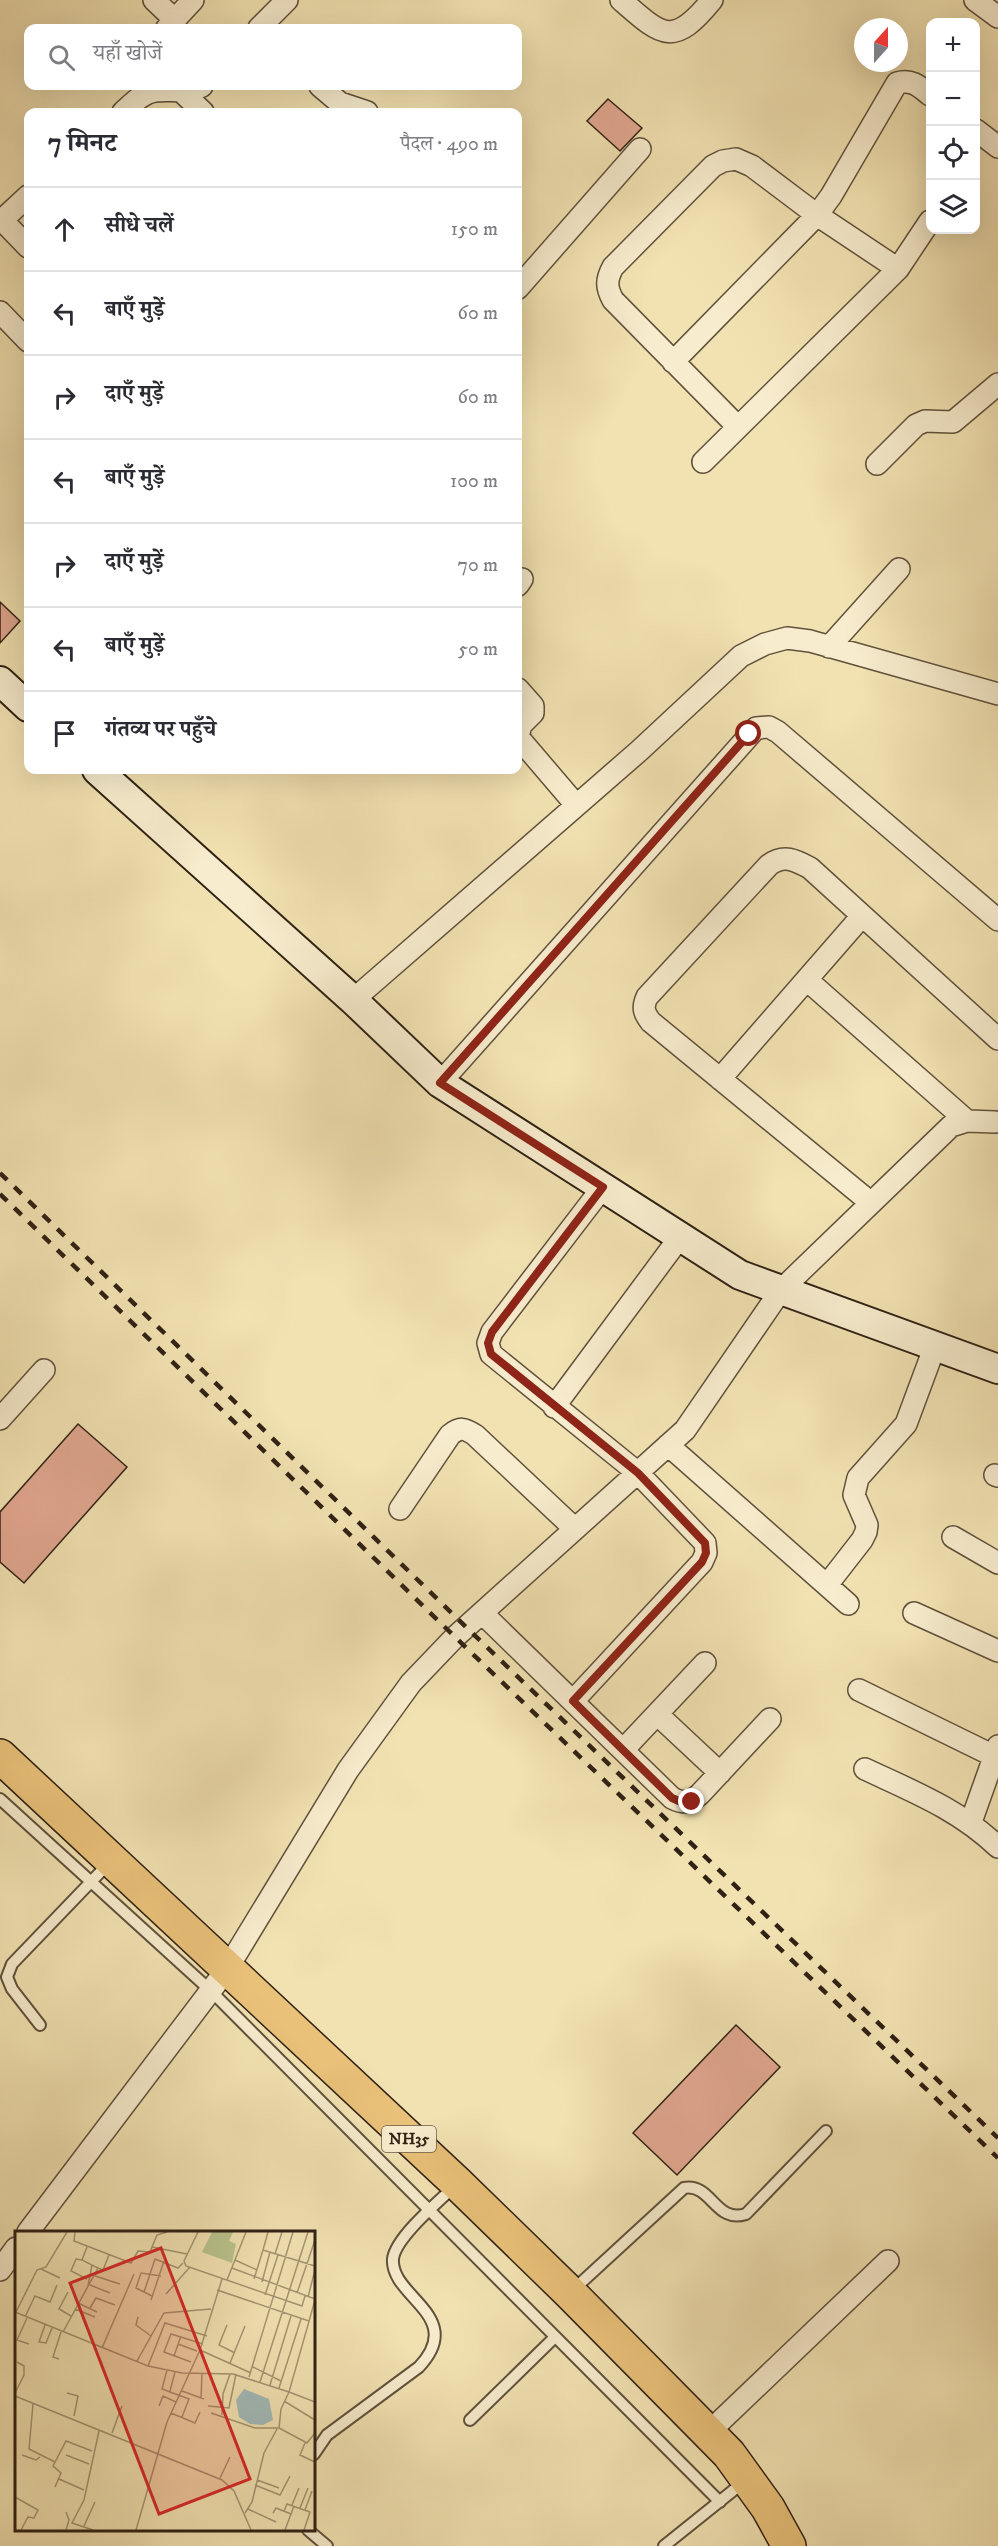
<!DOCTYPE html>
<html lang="hi">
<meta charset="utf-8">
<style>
body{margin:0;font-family:"IM FELL DW Pica","Noto Serif Devanagari",serif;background:#f2f2f3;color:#2b2b33}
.controls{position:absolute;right:18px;top:18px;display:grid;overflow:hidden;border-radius:12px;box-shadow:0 6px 24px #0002}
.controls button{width:54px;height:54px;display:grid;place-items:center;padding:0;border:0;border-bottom:2px solid #e1e1e2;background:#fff;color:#2b2b33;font:30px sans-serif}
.compass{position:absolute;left:854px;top:18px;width:54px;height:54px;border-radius:50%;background:#fff;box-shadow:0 6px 24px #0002;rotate:21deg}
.stop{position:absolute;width:18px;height:18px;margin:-14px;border:4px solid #8f2418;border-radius:50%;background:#fff}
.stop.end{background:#8f2418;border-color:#fff;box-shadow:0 2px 6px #0008}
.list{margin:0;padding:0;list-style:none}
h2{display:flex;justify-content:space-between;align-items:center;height:78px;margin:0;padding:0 24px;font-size:26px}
h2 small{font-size:20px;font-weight:400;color:#7c7c81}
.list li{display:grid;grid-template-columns:39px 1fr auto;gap:18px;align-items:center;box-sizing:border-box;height:84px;padding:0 24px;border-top:2px solid #e1e1e2}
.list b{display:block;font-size:22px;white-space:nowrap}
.list em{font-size:20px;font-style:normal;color:#7c7c81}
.icon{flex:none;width:33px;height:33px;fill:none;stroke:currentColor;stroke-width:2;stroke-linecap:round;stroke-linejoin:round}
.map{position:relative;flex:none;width:998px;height:2546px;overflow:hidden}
.search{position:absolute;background:#fff;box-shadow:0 6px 24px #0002;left:24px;top:24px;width:498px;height:66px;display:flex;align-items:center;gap:15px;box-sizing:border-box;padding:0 21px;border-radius:12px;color:#7c7c81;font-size:22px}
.panel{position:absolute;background:#fff;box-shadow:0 6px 24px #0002;left:24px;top:108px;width:498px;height:666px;border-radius:12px}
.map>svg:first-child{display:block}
</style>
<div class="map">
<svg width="998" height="2546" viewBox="0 0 998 2546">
<rect width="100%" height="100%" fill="#f2e2b2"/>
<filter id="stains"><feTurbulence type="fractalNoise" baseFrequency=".00333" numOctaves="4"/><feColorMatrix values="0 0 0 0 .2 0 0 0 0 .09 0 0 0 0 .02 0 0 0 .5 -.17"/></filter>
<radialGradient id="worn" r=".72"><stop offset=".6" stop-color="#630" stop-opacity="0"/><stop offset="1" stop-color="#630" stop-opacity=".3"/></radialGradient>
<path fill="#e2a891" stroke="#2f2114" stroke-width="1.5" d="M608,99L642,128L620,151L587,121Z
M0,602L20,621L0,643Z
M78,1424L127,1467L24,1583L0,1562V1512Z
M736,2025L780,2067L677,2175L633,2133Z"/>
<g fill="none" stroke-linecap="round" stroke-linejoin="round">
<defs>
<path id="lane" d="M0,1799L210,1990L720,2502
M40,2025L12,1989L7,1977L12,1964L110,1862
M572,2291L684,2188C712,2183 715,2224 746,2214L826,2131
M470,2420L555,2337
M314,2454L327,2435L419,2367C467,2316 390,2297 393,2259C395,2238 440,2200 456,2185
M308,2530L327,2546
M664,2546L745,2481"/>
<path id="street" d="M154,0L175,20
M621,0C662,36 673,48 712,0
M975,0L998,17
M167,28L193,0
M259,28L287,0
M320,86L340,103L367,112
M182,92L203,112
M123,112C132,104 142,93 155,91C172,89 186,94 202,86
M976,130L998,147
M2,220L28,247
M0,222L28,196
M518,288L640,149
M0,312L28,341
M673,362L817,215L831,196L897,83C912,79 919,86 930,95
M738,427L613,300C606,287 606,280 613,267L713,166L723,161L736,159L752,166L817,215L898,269
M703,462L898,269L930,221
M877,464L916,425L925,421L953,422L998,384
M518,585L522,579
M829,647L899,569
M518,689L533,706V713L521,725L518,737L576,805
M807,980L967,1121
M353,1000L639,751L741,656L765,644L787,638L810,641L998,694
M720,1079L862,916
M440,1083L756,728L769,727L778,732L998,920
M870,1202L651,1022C644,1013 642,1008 647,997L769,865C784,854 795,860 810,868L998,1039
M554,1407L680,1237
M0,1419L44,1370
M668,1445L848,1604
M995,1475L998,1476
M400,1509L450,1435C460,1427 464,1428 475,1435L575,1529
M953,1537L998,1563
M827,1585L862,1540L866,1532L867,1525L854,1495L858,1478L906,1424L935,1346
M482,1613L672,1798C684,1804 690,1803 700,1794L770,1719
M914,1613L998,1651
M859,1690L998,1758
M573,1701L702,1562L706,1553L705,1543L638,1473L491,1354L488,1343L492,1332L603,1187
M657,1714L720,1773
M623,1750L705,1663
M865,1769C914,1792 958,1809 998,1847
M971,1822L998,1746
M28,2232L227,1969L348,1770L411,1683L455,1637L685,1430L781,1290L951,1126L967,1121L995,1122
M0,2270L16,2248
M709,2432L888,2261"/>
<path id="secondary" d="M0,681L28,707
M97,770L353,1000L440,1083L740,1275L998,1369"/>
<path id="highway" d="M0,1756L457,2183L570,2293L729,2454L768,2508L789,2546"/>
</defs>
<use href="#lane" stroke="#60513c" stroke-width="14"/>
<use href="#street" stroke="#60513c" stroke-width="24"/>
<use href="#secondary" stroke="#2f2114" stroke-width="32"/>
<use href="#highway" stroke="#2f2114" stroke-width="36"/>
<use href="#lane" stroke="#f7eccd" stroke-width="10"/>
<use href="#street" stroke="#f7eccd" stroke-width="21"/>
<use href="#secondary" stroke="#f7eccd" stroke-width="28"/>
<use href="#highway" stroke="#e9c179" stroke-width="33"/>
<path stroke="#2f2114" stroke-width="4.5" stroke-dasharray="10 10" stroke-linecap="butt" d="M0,1173L466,1627L998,2138
M0,1194L455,1637L998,2158"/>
</g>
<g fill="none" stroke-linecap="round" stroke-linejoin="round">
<path stroke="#8f2418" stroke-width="8" d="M692,1802H681L672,1798L573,1701L702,1562L706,1553L705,1543L638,1473L491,1354L488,1343L492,1332L603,1187L440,1083L749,734"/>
</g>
<g text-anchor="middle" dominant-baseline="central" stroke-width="4.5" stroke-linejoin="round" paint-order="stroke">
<rect fill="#f7eccd" stroke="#6b5e4c" stroke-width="1.5" x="382" y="2126" width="54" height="26" rx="4.5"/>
<g font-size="16" font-weight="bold" fill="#2f2114">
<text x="409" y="2139">NH35</text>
</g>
</g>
<g transform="translate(15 2231)">
<rect width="300" height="300" fill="#f2e2b2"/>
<path d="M197,1H218L214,10L221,13L217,32L187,21Z" fill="#b9c38d"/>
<path d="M229,158L254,168L258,189L248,194L235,193L224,186L221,169Z" fill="#a2bab9"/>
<path fill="none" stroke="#a49573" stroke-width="1.5" d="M60,1L59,10L116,32L123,20L135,21L137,16M152,1L142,4L137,16L172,23M183,1L169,30L171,35L287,75L290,65M248,19L253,1M260,23L267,1M67,29L61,28L56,40L72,48M220,29L242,39M83,37L88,39L94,24M217,37L300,68M26,38L45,47M80,45L105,53M207,48L185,119L236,142M239,48L248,19L300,35M212,49L231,1M247,51L255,21M75,54L95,62M73,55L77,34M202,59L294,90M53,61L44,78L56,85M129,61L140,28L163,37L168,32M282,62L300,9M151,63L175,36M250,64L263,24M137,65L121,57L126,42L146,45M293,66L300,39M136,69L149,30M300,69L274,161L300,171M63,72L82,81M75,77L81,67L100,74M60,78L80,86M0,81L133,135L167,142L218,143L274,161L266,178L264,197L292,212L300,202M1,81L22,39L31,36L52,1M10,86L20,65L35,71L42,54M123,86L121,94L136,105M12,87L2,109L14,113M30,94L24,111L31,112L37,97M212,94L204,114L220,122M48,101L83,37L67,29L72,16M163,113L182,120M87,117L119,43M159,125L166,105M44,128L38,126L46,101M122,130L149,82L196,78M176,131L149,121L156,103L188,113M215,132L230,95M133,135L150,92L192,105M238,136L266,150M152,139L147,158L174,168L167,186M234,146L278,1M245,151L293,1M255,154L276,85M264,157L286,88M155,160L160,141M167,160L189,168M0,162L9,144V135L2,131M52,162L63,165L59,185M0,165L207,249L219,260L236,299M186,167L187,142M269,170L300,189M18,173L14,218L40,231M144,175L148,165L161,171M193,175L214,177L221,143M156,182L180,192L185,181M196,182L240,197H264M207,184L208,163L215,143M97,202L107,175M290,212L285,224L300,231M7,224L21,229L25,226M51,224L74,233M205,247L215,226M44,248L69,259M242,249L264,257M240,254L265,264L275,245M40,256L46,242L38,235L51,210L77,220M0,266L23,279L19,287L13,286L6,299M277,274L284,257M285,277L293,257M233,278L261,291M290,279L297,260M269,280L272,273L295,281L289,299M230,282L237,271L249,222L262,198M258,282L261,277L276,283M69,295L80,271M51,299L54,289L51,281M78,299L57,292L69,269L84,200M121,299L152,191L185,119M270,299L279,275"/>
<path fill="#d62828" fill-opacity="0.15" stroke="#d62828" stroke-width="3" d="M146,17L235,248L144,283L55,52Z"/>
<rect width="300" height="300" fill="none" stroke="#2f2114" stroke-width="3"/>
</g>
<rect width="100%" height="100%" filter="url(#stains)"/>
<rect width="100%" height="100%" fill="url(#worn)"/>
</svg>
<div class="controls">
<button>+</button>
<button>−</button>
<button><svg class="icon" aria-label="locate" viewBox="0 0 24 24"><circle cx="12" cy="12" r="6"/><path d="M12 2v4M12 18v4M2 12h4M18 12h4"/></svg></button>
<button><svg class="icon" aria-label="layers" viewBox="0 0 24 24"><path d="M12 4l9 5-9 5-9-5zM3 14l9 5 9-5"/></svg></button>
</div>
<svg class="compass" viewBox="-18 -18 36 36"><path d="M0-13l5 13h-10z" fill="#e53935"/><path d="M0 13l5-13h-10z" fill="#7c7c81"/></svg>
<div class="stop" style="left:749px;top:734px"></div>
<div class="stop end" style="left:692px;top:1802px"></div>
<div class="search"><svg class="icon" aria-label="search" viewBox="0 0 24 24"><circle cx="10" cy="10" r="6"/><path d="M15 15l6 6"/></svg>यहाँ खोजें</div>
<section class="panel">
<h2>7 मिनट<small>पैदल · 490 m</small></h2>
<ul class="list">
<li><svg class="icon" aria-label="ahead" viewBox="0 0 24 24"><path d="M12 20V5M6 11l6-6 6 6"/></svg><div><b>सीधे चलें</b></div><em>150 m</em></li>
<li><svg class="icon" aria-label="left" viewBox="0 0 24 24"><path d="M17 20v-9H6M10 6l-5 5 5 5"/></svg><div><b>बाएँ मुड़ें</b></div><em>60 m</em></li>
<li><svg class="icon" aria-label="right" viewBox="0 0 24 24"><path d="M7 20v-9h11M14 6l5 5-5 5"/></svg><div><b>दाएँ मुड़ें</b></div><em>60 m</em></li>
<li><svg class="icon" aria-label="left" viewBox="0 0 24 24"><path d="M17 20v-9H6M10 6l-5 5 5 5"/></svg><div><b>बाएँ मुड़ें</b></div><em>100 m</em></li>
<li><svg class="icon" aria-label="right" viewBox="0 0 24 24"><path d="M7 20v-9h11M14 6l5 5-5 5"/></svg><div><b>दाएँ मुड़ें</b></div><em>70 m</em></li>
<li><svg class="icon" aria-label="left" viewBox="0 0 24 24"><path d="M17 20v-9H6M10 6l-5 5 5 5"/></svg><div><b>बाएँ मुड़ें</b></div><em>50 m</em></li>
<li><svg class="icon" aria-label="arrive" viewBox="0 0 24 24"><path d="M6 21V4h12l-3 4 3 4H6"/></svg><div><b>गंतव्य पर पहुँचे</b></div></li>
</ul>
</section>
</div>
